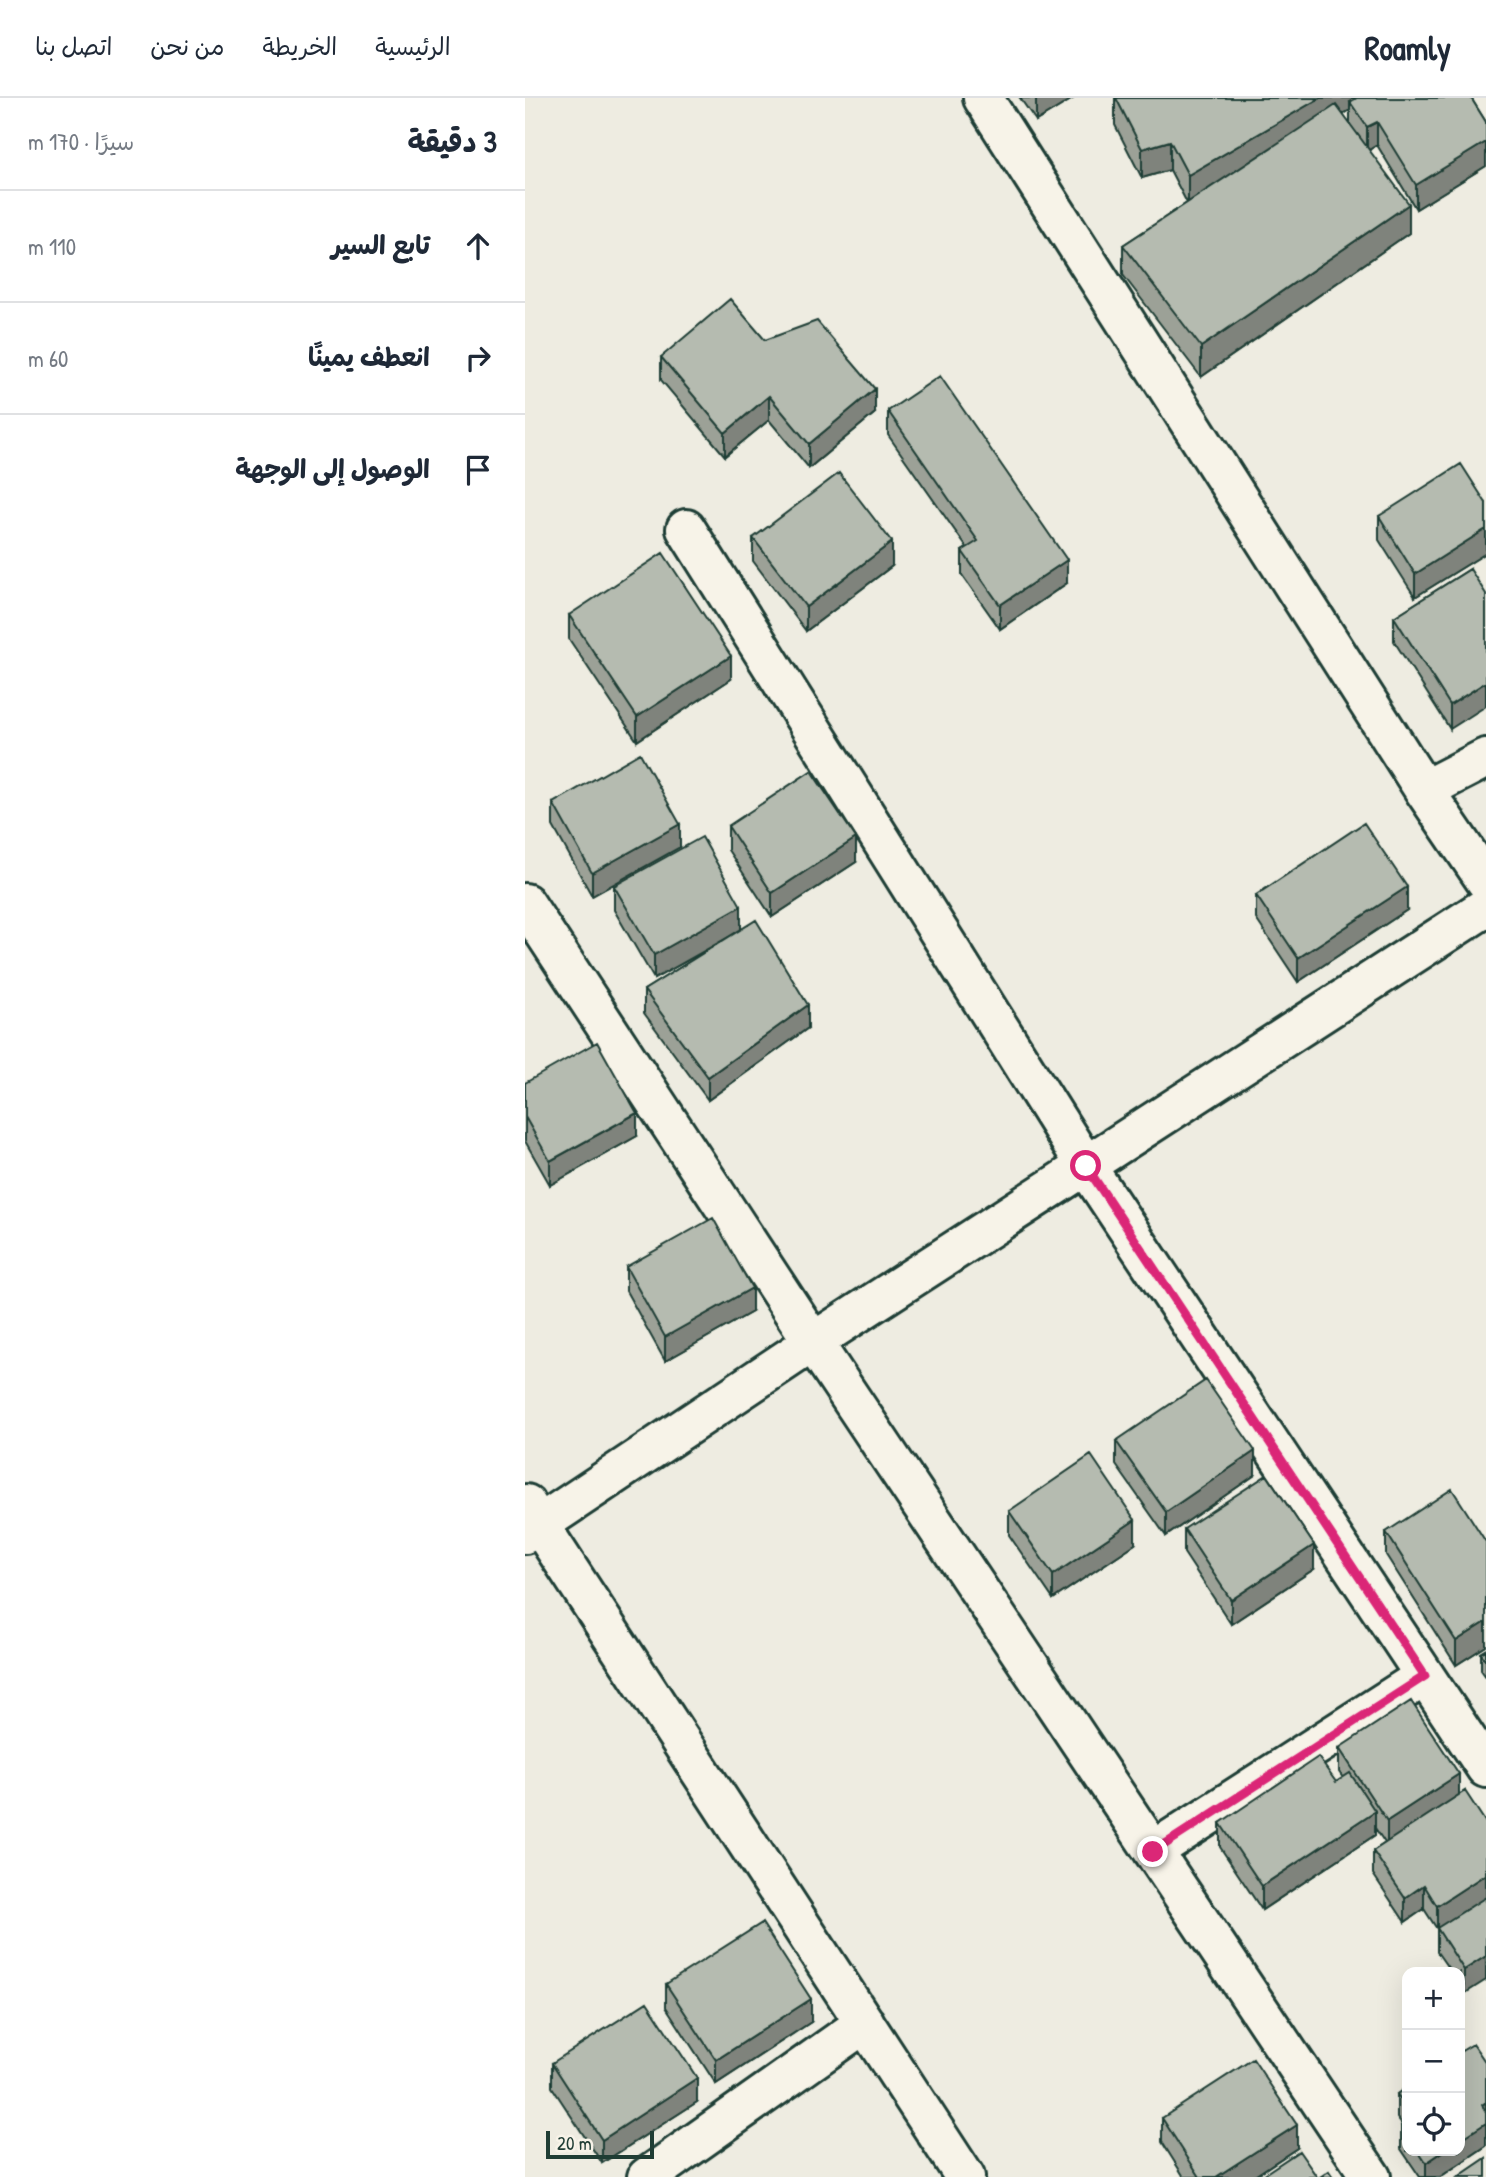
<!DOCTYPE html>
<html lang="ar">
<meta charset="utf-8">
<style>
body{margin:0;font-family:"Patrick Hand","Playpen Sans Arabic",sans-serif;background:#f6f6f7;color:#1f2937;direction:rtl}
.controls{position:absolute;right:21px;bottom:21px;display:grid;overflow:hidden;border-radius:14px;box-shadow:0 7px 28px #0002}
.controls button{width:63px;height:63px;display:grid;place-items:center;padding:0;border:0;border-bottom:2px solid #e0e1e3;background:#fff;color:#1f2937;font:35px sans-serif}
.scale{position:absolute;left:21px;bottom:18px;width:108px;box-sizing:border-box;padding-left:7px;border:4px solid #1f3d34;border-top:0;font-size:19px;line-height:24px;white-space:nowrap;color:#1f3d34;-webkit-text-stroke:5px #f7f3e8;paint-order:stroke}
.stop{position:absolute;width:21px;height:21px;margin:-16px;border:5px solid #db2777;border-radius:50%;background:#fff}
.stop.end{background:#db2777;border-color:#fff;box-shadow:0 2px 7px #0008}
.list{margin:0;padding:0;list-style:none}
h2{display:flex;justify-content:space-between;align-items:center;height:91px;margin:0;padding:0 28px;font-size:30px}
h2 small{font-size:23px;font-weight:400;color:#747a83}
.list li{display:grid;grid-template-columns:46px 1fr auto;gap:21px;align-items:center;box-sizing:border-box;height:112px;padding:0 28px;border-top:2px solid #e0e1e3}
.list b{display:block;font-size:26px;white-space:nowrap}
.list em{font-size:23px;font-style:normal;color:#747a83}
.icon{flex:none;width:38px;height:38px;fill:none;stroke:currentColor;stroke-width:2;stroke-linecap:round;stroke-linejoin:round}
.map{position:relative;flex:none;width:961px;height:2079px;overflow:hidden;direction:ltr}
header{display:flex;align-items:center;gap:42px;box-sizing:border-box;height:98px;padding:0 35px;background:#fff;border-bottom:2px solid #e0e1e3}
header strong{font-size:33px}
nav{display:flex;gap:38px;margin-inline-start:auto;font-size:24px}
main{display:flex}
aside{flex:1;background:#fff}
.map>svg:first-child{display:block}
</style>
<header>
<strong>Roamly</strong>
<nav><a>الرئيسية</a><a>الخريطة</a><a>من نحن</a><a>اتصل بنا</a></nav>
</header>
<main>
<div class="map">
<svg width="961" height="2079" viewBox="0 0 961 2079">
<rect width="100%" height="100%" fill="#eeece1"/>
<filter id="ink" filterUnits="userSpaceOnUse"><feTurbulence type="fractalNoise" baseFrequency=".0143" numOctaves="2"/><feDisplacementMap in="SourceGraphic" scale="14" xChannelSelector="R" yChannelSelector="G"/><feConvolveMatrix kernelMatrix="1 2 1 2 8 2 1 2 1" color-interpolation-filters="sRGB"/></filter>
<g filter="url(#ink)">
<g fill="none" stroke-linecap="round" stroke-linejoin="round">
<defs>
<path id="street" d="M458,0L899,692L961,783
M161,431L561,1068L961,1670
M899,692L961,660
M0,805L288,1244L846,2079
M1,1406L440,2079
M0,1436L288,1244L961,809
M628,1753L900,1578
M122,2079L340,1925"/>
</defs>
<use href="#street" stroke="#1f3d34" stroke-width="44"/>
<use href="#street" stroke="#f7f3e8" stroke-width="38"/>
</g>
<path fill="#9ca197" stroke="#1f3d34" stroke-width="2" fill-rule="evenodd" d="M495,0H549L511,23Z
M590,0H946L961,24V68L891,111L852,47L844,52L884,135L676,279L598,177V147L662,105L645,72L617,80L590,27ZM825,12V27L818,17Z
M240,242L350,315L284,370L244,322L200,358L136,282V259Z
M363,313L542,485L475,531L437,477V453L442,450L363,337Z
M961,405V455L890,499L854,442V418Z
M228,440L367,468L281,533L228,463Z
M945,471L925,631L869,543V519Z
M44,517L206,581L112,643L44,541Z
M28,705L155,749L67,798L28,728Z
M203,728L331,764L247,819L203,752Z
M89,788L216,831L283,930L183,1002L119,915V892L201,841L129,881L89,812Z
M731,797L882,812L773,884L731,821Z
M0,985L112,1038L25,1087L0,1043Z
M101,1169L227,1214L140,1263L101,1193Z
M591,1343L730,1377L641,1438L591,1367Z
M484,1413L610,1446L528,1501L484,1437Z
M659,1431L789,1471L706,1526L659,1455Z
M861,1434L961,1444V1548L931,1567L861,1457Z
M961,1552V1579L956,1572V1555Z
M814,1650L934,1697L940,1693L939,1896L935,1888V1874H926L912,1854V1831L899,1811L880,1824L848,1776V1753L860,1745L850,1730V1737L737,1812L695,1749V1725L811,1684L818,1680L814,1674Z
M141,1886L286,1924L191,1986L141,1909Z
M27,1965L172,2004L77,2065L27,1989Z
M961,1965V2048L915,2079H895L876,2051V2028L877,2027L872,2020V1996L882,1989V2053H935Z
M637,2020L772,2050L728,2079H659L637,2044Z"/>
<path fill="#7f837b" stroke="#1f3d34" stroke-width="2" d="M511,0H549L511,23Z
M795,0H846L825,4V12L663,107V77Z
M852,24V47L842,53V29Z
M645,43V72L617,80V51Z
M961,44V68L891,111V87Z
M884,106V135L676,279V249Z
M350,291V315L284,370V346Z
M244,298V322L200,358V335Z
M961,431V455L890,499V476Z
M367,444V468L281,533V509Z
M542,462V485L475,531V507Z
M206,558V581L112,643V619Z
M961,584V608L925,631V607Z
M155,726V749L67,798V775Z
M331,740V764L247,819V795Z
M882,789V812L773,884V860Z
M216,808V832L129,881V857Z
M283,907V930L183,1002V979Z
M112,1015V1038L25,1087V1063Z
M227,1190V1214L140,1263V1239Z
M730,1353V1377L641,1438V1414Z
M610,1422V1446L528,1501V1477Z
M789,1447V1471L706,1526V1502Z
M961,1524V1548L931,1567V1543Z
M934,1676V1700L862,1747V1723Z
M850,1713V1737L737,1812V1788Z
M961,1776V1800L912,1831V1808Z
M899,1787V1811L880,1824V1800Z
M961,1858V1882L939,1896V1872Z
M286,1901V1924L191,1986V1962Z
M172,1980V2004L77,2065V2042Z
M961,2004V2048L915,2079H901V2065L919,2053H935V2042L957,2007Z
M772,2027V2050L728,2079H691Z"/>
<path fill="#b5bbb0" stroke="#1f3d34" stroke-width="2" d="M591,0H795L663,77L645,43L617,51Z
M832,0H946L961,24V44L891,87L852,24L842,29L825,4Z
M811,7L884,106L676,249L598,147Z
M205,201L240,242L292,223L350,291L284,346L244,298L200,335L136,259Z
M415,278L542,462L475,507L437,453L453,443L363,313Z
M936,366L961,405V431L890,476L854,418Z
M314,375L367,444L281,509L228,440Z
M138,455L206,558L112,619L44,517Z
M945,471L961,496V584L925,607L869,519Z
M115,655L155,726L67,775L28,705Z
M286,673L331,740L247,795L203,728Z
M839,725L882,789L773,860L731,797Z
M177,739L216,808L129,857L89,788Z
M231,822L283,907L183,979L119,892Z
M72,944L112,1015L25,1063L0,1019V985Z
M188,1120L227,1190L140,1239L101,1169Z
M681,1282L730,1353L641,1414L591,1343Z
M566,1357L610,1422L528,1477L484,1413Z
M742,1377L789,1447L706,1502L659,1431Z
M927,1391L961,1444V1524L931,1543L861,1434Z
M961,1552V1563L956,1555Z
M886,1603L934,1676L862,1723L814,1650Z
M793,1659L811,1684L825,1675L850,1713L737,1788L695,1725Z
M940,1693L961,1725V1776L912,1808L899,1787L880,1800L848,1753Z
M961,1799V1858L939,1872L912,1830Z
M237,1825L286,1901L191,1962L141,1886Z
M122,1904L172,1980L77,2042L27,1965Z
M948,1946L961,1965V2004L957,2007L961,2014V2025L935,2042V1954Z
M728,1961L772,2027L691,2079H675L637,2020Z
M882,1989V2010L872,1996Z
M882,2024V2037L876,2028Z
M774,2053L792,2079H735Z
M893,2053H919L901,2065Z
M961,2060V2079H933Z
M804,2073L808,2079H795Z"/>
</g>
<g fill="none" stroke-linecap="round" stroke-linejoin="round" filter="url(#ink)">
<path stroke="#db2777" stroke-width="9" d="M561,1068L900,1578L628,1754"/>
</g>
</svg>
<div class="controls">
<button>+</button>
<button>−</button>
<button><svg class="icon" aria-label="locate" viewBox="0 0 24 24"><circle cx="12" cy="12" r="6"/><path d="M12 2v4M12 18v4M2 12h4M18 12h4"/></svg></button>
</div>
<div class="scale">20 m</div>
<div class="stop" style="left:561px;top:1068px"></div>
<div class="stop end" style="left:628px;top:1754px"></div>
</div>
<aside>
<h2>3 دقيقة<small>سيرًا · 170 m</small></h2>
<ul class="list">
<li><svg class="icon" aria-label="ahead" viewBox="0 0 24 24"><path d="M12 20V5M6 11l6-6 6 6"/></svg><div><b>تابع السير</b></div><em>110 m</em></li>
<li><svg class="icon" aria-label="right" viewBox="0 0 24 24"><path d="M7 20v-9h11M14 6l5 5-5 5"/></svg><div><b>انعطف يمينًا</b></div><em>60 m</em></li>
<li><svg class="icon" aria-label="arrive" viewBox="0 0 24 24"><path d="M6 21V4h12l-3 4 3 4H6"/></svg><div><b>الوصول إلى الوجهة</b></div></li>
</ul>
</aside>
</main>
